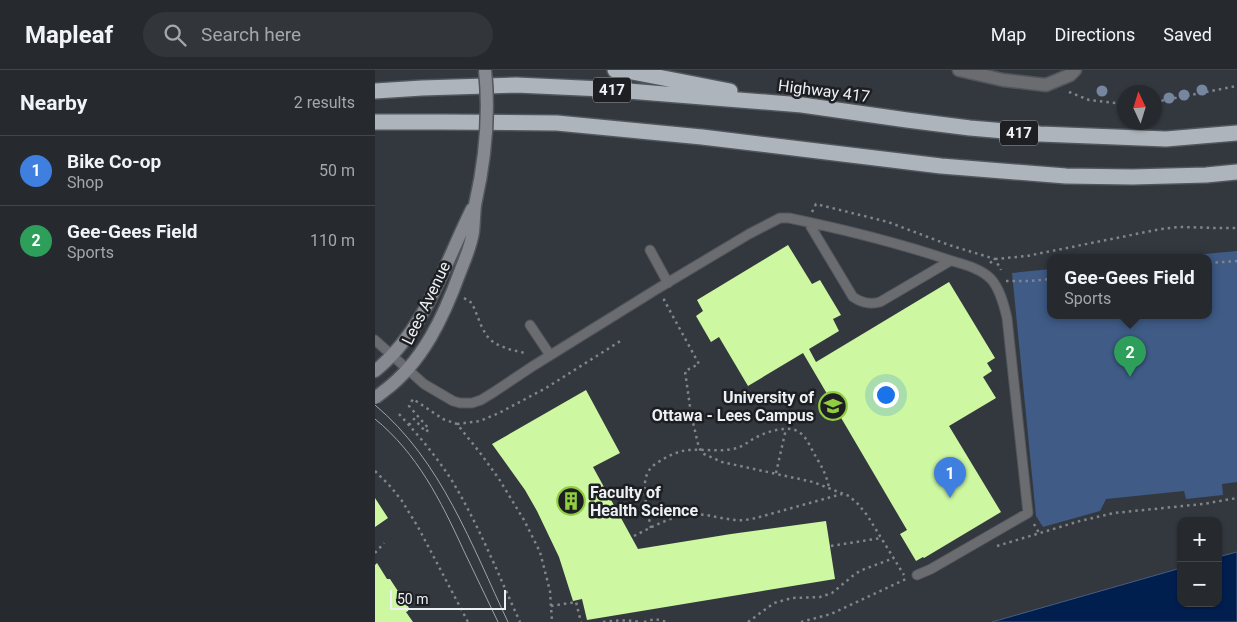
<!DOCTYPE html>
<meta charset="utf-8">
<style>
body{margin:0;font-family:Roboto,sans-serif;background:#32363b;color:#f1f3f6}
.controls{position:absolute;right:15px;bottom:15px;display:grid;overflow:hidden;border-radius:10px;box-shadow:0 1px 4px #0004}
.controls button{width:45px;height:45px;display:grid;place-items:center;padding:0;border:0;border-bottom:1px solid #42464b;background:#262a2f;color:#f1f3f6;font:25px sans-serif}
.compass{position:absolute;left:742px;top:15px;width:45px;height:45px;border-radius:50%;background:#262a2f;box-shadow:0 1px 4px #0004;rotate:356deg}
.scale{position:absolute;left:15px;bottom:12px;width:116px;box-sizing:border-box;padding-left:5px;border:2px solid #edf0f4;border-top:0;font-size:14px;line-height:18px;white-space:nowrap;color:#edf0f4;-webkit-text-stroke:4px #1d1f22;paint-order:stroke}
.you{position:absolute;left:510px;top:324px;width:18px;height:18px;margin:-12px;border:4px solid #fff;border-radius:50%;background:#1a73e8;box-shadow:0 0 0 8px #1a73e833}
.badge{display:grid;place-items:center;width:32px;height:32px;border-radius:50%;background:#ea580c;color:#fff;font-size:16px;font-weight:700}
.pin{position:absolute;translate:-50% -41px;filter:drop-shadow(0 1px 2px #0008)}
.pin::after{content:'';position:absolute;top:26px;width:18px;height:15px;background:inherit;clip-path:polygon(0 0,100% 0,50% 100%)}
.popup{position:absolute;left:672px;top:184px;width:165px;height:65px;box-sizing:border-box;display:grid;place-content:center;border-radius:10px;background:#262a2f;filter:drop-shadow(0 1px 4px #0005);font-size:16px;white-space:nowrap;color:#a4a7aa}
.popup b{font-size:19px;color:#f1f3f6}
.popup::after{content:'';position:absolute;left:50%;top:100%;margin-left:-10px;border:10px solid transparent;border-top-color:#262a2f}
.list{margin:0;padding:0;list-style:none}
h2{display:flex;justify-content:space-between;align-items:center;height:65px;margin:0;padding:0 20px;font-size:21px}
h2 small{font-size:16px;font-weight:400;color:#a4a7aa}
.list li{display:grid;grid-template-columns:32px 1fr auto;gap:15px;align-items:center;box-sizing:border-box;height:70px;padding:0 20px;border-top:1px solid #42464b}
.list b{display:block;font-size:19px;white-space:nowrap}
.list p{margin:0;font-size:16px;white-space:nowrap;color:#a4a7aa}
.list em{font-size:16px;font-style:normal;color:#a4a7aa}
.icon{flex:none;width:28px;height:28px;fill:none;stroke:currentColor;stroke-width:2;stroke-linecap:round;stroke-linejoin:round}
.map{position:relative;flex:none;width:862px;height:552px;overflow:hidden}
header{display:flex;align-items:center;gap:30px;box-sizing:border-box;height:70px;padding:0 25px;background:#262a2f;border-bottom:1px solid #42464b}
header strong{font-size:24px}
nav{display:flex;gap:28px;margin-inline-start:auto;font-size:18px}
.search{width:350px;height:45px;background:#32363b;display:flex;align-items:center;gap:12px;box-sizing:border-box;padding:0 18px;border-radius:28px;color:#a4a7aa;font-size:19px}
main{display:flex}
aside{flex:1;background:#262a2f}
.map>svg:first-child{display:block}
</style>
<header>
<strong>Mapleaf</strong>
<div class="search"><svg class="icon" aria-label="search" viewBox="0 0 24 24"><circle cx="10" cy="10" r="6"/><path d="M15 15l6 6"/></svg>Search here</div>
<nav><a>Map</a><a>Directions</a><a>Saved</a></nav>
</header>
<main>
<aside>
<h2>Nearby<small>2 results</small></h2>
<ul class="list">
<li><span class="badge" style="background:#3f7fe0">1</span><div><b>Bike Co-op</b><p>Shop</p></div><em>50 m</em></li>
<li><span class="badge" style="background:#2e9e5b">2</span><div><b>Gee-Gees Field</b><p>Sports</p></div><em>110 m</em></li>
</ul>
</aside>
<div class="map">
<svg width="862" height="552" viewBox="0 0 862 552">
<rect width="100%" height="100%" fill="#33383f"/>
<path fill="#3f5b86" d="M862,181V412L847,414L848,425L811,429L809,421L731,429L725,441L668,457L661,446L637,203L676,199V246H834V188H787Z"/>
<path fill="#001e4e" stroke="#475d80" d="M862,482V552H617L806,498V533H843V487Z"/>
<path fill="#cdf8a1" d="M413,175L437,214L445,210L466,245L458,249L464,261L434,279L441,292L574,212L620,288L612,293L617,301L608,307L621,328L574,356L626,442L549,488L548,487L541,491L525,464L532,460L428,283L373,316L344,267L336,272L321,246L328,241L322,230Z
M211,320L245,383L218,397L263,479L356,464L451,451L460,509L212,550L207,529L198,531L184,487L162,441L150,420L117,374Z
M0,428L13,448L0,457Z
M2,493L12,509H15L34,538L33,541L31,542L38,552H0V495Z"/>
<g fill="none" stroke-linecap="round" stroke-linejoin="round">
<defs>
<path id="service" d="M433,152L478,227C487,233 495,235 505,232L575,191
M275,180L293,213
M155,255L175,285
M0,270L49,314L78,331L85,333H97L106,330L119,322L158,296L282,219L374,164L405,148H414C467,159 520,172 571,189C586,194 604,197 616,209C625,219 629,235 632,248L653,443L556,499L542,505"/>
<path id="minor" d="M584,0L628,10L671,15L695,5L700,0"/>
<path id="secondary" d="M0,301C50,261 69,195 97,139
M9,321C48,292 69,246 85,202C90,189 96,176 98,162C99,153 99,144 100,135"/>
<path id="motorway" d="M240,0L257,2L355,21
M0,21L47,18L141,15L228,19L427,35L532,50L595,58L665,64L791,69L862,63
M0,52H67L182,53L327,67L566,96L691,106L757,107L831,105L862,102"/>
</defs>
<use href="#service" stroke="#51555c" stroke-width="11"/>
<use href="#minor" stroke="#51555c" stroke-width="15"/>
<use href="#secondary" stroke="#51555c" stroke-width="15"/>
<use href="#motorway" stroke="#51555c" stroke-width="18"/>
<path stroke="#81858b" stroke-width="2.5" stroke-dasharray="2.5 4" stroke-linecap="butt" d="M694,22L714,30L750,34
M780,32L862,16
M437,142L441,134L513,152L574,175L620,189L626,200
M615,193L620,189L652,186L786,159L805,157L842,158H862
M834,193L862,191
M631,211H654L676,209
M89,228L97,233L106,255L111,265L119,273L133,279L150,283
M290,229L289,230L324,294L310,301L316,344L324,378L329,384L347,392L438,412L474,426L483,434L492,445L529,505
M24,344C44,366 63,388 79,414C105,458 124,506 145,552
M82,354L105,351L124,343L171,318L247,270
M34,355L39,349L51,362L54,359L34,336L38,329L68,349L82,354L106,384L124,409L149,450L165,482L175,521L177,552
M0,401L16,417L27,431L43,457L93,552
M401,403L411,359
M659,454L664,463
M276,458C273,442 264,413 275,399C279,394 285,391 290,388C298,384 306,380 316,380C329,379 343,382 357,379C368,378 374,370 384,366C394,361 414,355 424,362C432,367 436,379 441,387C447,397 452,406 454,418
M259,466C277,457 298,445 318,444C333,444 347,449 361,450C368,451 375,449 381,448L467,424
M456,476L506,468
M622,476L705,451L739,443L828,434L862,428
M0,483L9,473
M176,536L201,532L206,552
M228,552C241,550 253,550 266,552
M269,552L280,549L292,552
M373,552L399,533L417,528L445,527L457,523L480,504L487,500L519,488
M426,552L456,544L531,509"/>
<use href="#service" stroke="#6a6c70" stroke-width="9"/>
<use href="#minor" stroke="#6a6c70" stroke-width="12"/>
<use href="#secondary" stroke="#86898f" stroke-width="12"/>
<use href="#motorway" stroke="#aeb4bc" stroke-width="15"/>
<path stroke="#9fa3a8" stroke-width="1" d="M0,335C66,390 97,476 133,552
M0,349C42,383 66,431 88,479C100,503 111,528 123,552"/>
<defs>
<path id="secondary-bridge" d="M100,135C110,91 115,46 110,0
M0,328L9,321"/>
</defs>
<use href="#secondary-bridge" stroke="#51555c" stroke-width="15" stroke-linecap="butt"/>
<use href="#secondary-bridge" stroke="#86898f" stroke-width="12"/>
</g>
<g fill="#76869f">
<circle cx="827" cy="20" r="5.5"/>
<circle cx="727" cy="21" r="5.5"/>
<circle cx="809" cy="25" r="5.5"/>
<circle cx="794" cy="28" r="5.5"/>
</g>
<defs>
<symbol id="university-ring" viewBox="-11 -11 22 22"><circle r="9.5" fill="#1d1f22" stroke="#91cd40" stroke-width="1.5"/><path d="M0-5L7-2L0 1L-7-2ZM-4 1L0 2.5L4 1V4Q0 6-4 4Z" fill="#91cd40"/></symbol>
<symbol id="building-ring" viewBox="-11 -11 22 22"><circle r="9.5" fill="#1d1f22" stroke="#91cd40" stroke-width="1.5"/><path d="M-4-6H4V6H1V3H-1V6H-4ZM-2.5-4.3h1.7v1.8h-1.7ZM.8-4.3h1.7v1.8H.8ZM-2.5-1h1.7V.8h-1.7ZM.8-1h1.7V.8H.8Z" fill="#91cd40"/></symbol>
</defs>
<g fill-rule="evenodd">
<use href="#university-ring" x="442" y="320" width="32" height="32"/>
<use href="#building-ring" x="180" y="415" width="32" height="32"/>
</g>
<g text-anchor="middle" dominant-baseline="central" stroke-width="5" stroke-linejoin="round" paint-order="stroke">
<g fill="#1d1f22" stroke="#afb1b5" stroke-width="1">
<rect x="218" y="7.5" width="38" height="25" rx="4"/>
<rect x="625" y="50.5" width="38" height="25" rx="4"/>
</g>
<g font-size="15" font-weight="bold" fill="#edf0f4">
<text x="237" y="20">417</text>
<text x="644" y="63">417</text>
</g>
<g font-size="16" fill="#edf0f4" stroke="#1d1f22">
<text transform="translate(449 21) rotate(7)">Highway 417</text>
<text transform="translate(51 233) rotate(-64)">Lees Avenue</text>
</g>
<g font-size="16" font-weight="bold" fill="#edf0f4" stroke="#1d1f22" text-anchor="end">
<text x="439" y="327">University of<tspan x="439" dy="18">Ottawa - Lees Campus</tspan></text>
<text x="215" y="422" text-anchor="start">Faculty of<tspan x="215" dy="18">Health Science</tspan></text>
</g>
</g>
</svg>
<div class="controls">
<button>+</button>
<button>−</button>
</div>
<svg class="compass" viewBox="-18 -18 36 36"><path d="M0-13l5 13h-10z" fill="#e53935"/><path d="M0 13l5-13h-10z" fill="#a4a7aa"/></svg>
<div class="scale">50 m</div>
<div class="you"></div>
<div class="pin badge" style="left:575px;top:428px;background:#3f7fe0">1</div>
<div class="pin badge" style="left:755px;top:307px;background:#2e9e5b">2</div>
<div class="popup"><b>Gee-Gees Field</b>Sports</div>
</div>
</main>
